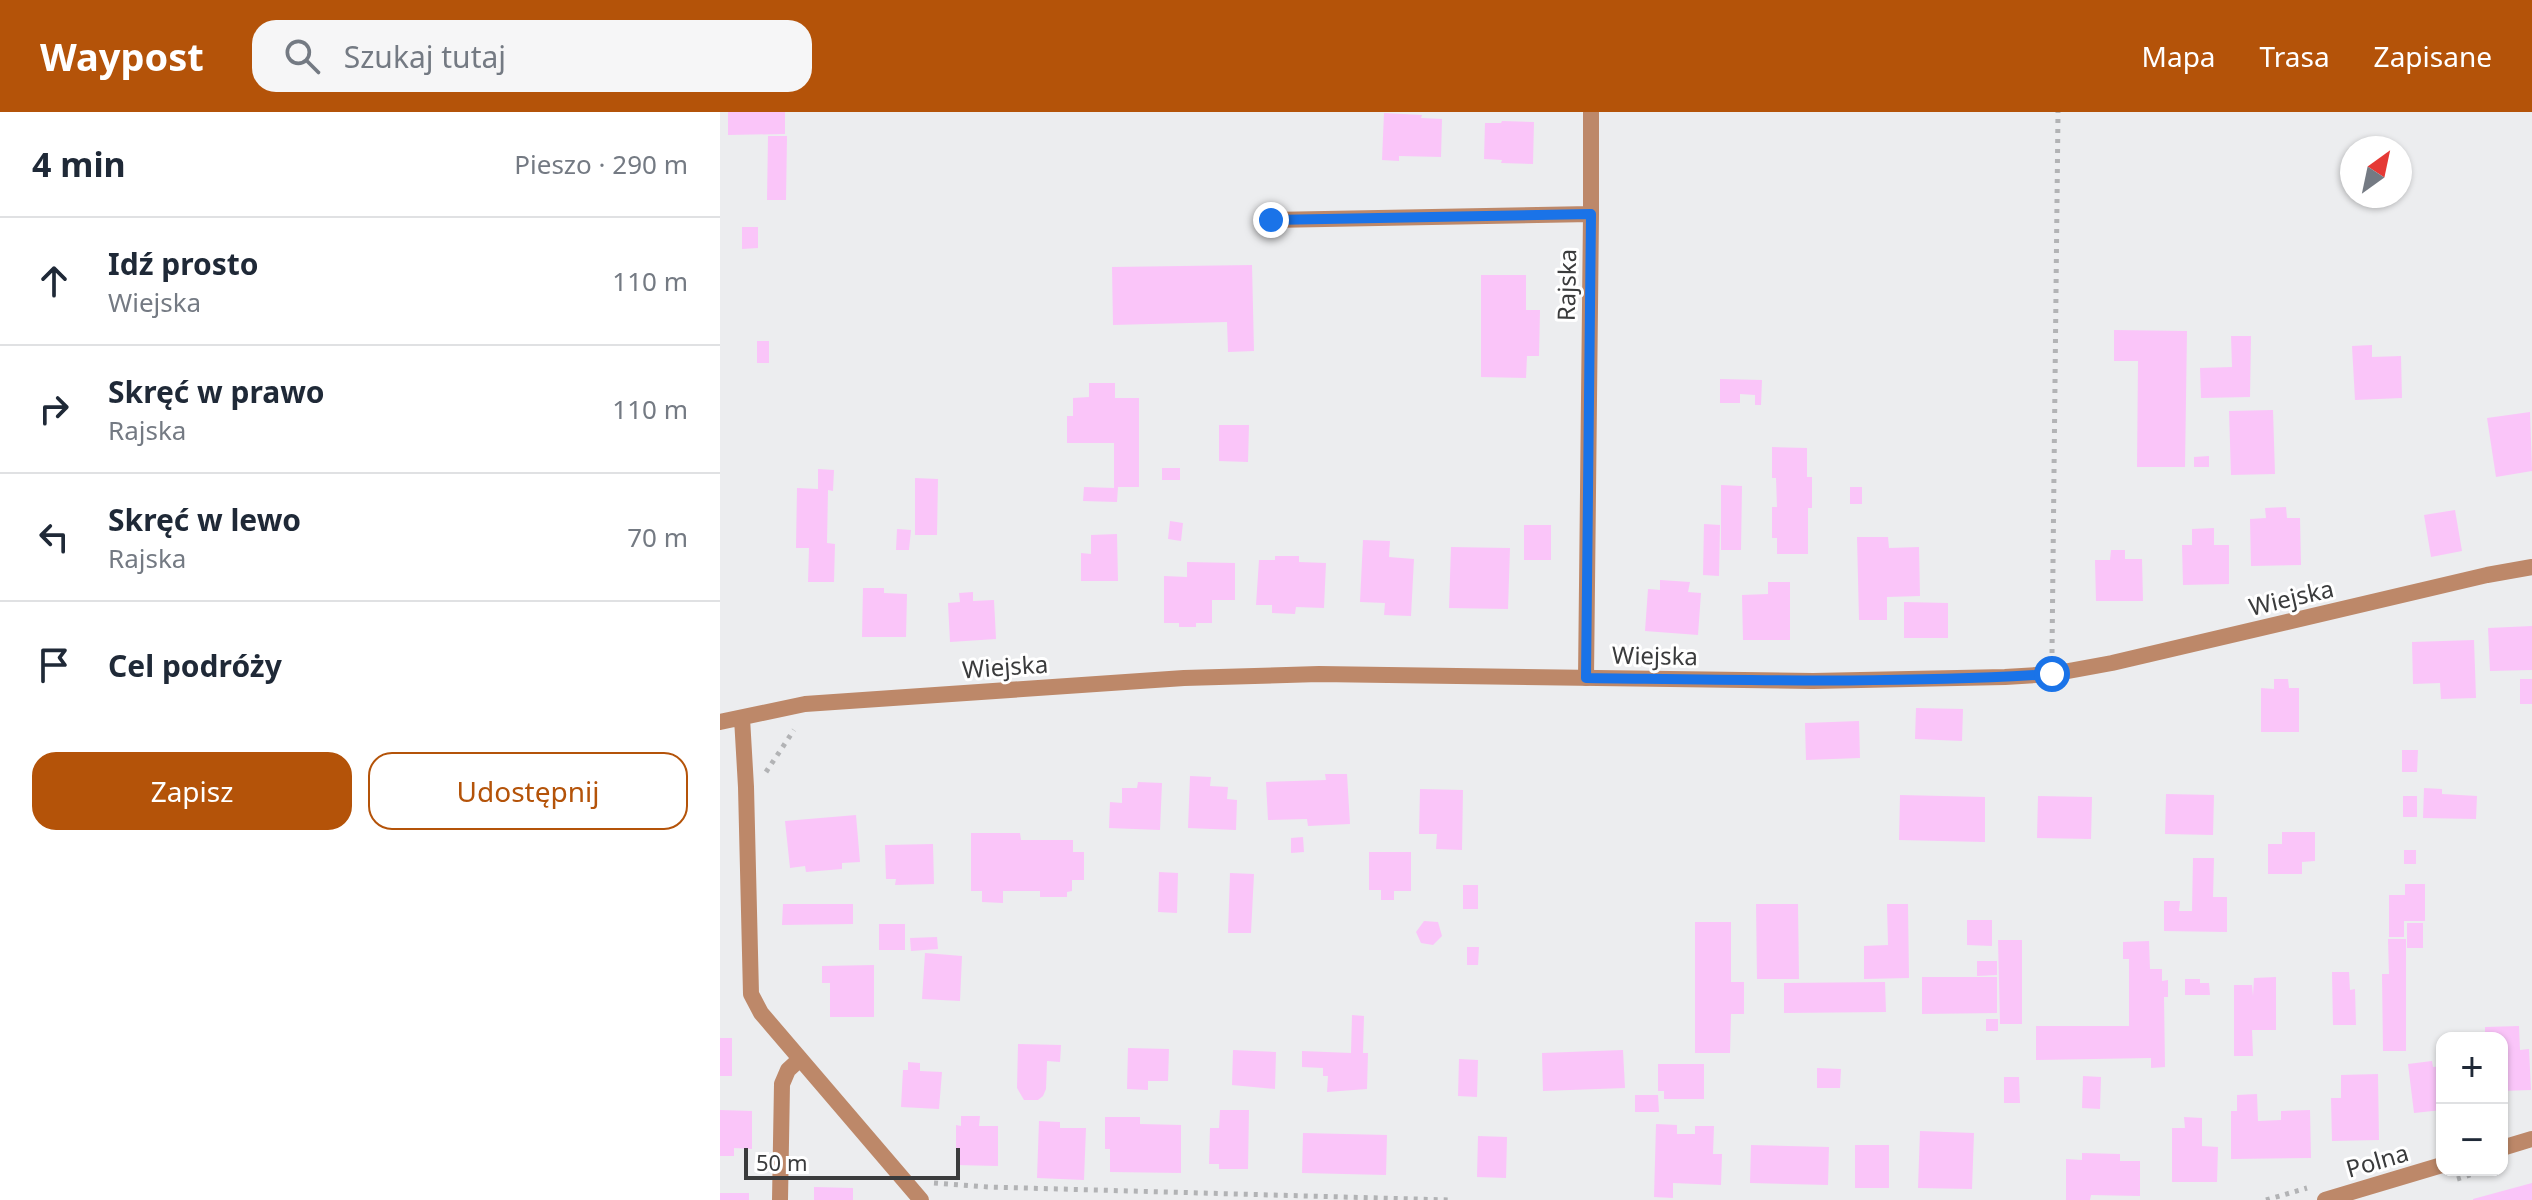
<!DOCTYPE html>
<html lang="pl">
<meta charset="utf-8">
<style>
body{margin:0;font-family:"Noto Sans",sans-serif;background:#f6f6f7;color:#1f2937}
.controls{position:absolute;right:24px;bottom:24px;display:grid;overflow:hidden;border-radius:16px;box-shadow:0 2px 6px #0004}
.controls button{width:72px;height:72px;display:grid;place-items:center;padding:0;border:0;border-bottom:2px solid #e0e1e3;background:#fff;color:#1f2937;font:40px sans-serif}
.compass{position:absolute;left:1620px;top:24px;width:72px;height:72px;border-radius:50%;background:#fff;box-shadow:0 2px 6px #0004;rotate:33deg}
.scale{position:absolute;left:24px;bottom:20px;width:216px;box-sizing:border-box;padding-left:8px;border:4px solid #3a3b3c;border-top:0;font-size:22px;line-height:28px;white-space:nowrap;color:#3a3b3c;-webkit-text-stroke:6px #fff;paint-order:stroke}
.stop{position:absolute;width:24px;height:24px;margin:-18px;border:6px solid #1a73e8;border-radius:50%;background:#fff}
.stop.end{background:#1a73e8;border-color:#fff;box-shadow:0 2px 8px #0008}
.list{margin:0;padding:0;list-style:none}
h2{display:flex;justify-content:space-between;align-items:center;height:104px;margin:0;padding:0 32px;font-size:34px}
h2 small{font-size:26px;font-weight:400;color:#747a83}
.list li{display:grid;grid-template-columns:52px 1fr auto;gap:24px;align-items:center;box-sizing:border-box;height:128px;padding:0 32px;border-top:2px solid #e0e1e3}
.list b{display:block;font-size:30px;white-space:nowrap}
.list p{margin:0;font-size:26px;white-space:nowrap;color:#747a83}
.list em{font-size:26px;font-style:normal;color:#747a83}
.actions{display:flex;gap:16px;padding:24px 32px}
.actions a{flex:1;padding:18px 0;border:2px solid #b45309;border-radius:24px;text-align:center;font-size:28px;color:#b45309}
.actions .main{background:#b45309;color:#fff}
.icon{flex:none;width:44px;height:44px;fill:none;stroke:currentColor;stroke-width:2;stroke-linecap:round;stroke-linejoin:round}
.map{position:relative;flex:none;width:1812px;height:1088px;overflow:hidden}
header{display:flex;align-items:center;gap:48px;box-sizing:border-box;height:112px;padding:0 40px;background:#b45309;color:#fff}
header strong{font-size:38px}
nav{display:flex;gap:44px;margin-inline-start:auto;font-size:28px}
.search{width:560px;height:72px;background:#f6f6f7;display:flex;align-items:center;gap:20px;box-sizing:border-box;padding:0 28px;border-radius:24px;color:#747a83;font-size:30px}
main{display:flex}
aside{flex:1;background:#fff}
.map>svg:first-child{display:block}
</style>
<header>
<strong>Waypost</strong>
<div class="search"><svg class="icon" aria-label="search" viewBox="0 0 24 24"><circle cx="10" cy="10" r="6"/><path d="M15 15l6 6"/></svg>Szukaj tutaj</div>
<nav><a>Mapa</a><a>Trasa</a><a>Zapisane</a></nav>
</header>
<main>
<aside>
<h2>4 min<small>Pieszo · 290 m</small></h2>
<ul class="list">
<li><svg class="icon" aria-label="ahead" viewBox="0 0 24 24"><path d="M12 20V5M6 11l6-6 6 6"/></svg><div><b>Idź prosto</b><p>Wiejska</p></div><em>110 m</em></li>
<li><svg class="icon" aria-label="right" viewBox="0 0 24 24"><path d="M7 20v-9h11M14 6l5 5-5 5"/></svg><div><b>Skręć w prawo</b><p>Rajska</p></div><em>110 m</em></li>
<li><svg class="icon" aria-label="left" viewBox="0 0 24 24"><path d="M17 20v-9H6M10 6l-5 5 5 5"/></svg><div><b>Skręć w lewo</b><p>Rajska</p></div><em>70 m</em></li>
<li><svg class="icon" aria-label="arrive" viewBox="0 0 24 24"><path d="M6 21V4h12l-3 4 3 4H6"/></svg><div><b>Cel podróży</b></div></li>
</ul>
<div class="actions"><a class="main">Zapisz</a><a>Udostępnij</a></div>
</aside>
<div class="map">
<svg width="1812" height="1088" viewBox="0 0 1812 1088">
<rect width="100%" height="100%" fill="#ecedef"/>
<path fill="#fac5f9" d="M8,0H65V22L8,23Z
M664,1L702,3L701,6L722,7L721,45L679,44V49L662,48Z
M782,9L814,10L813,52L781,51L782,48L764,47L765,11H781Z
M48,24H67L66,88H47Z
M22,115H38V136L22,137Z
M532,153L534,239L508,240L507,210L393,213L392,155Z
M761,163H806V198H820L819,244H807L806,266L761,265Z
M1394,218L1467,219L1465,355H1417L1418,249H1394Z
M1511,224H1531L1530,285L1481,286L1480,256L1512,255Z
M37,229H49V251H37Z
M1652,233V245L1681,244L1682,286L1635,288L1632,234Z
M1000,267L1042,268L1041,293H1035V283L1020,282V291H1000Z
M369,271H395V286H419V375H398L397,390L363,389L364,375L394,376V331H347V304H353V286L369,285Z
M1553,298L1555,362L1511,363L1509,299Z
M1810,300L1812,359L1776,365L1767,306Z
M499,313H529L528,350L499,349Z
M1052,335L1087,336V365H1092V396H1088V442H1057V426H1052V395H1057L1056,366H1052Z
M1489,344V355H1474V345Z
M442,356H460V368H442Z
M98,357L114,358L113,379L108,378L107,431L115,432L114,470H88L89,436H76L77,376L98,377Z
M195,366L218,367L217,423H195Z
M1001,373L1022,374L1021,438H1001Z
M1130,375H1142V392H1130Z
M1566,395L1567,406H1580L1581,453L1531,454L1530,407L1546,406L1545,396Z
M1735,398L1742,439L1711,445L1704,403Z
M450,409L463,411L461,429L448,427Z
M984,412L1000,413L999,464L983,463Z
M804,413H831V448H804Z
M1494,416V433H1509V472L1463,473L1462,433H1472V417Z
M177,417L191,418L189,438H176Z
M397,422L398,469H361V441L371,442V423Z
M1137,425H1168L1169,436L1199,435L1200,484L1167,485V508H1139Z
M643,428L670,429L669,445L694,447L691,504L664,503L665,491L640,490Z
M731,435L790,436L788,497L729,496Z
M1391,438H1405V447H1422L1423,489H1376L1375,448H1390Z
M555,444H579V450L606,451L604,496L576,495L575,502L552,501V493H536L539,448H555Z
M467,450L515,451V488H492V511H476V515H459V511H444V464L467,465Z
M940,468L970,470L968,480L981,481L978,523L925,519L928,477L940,478Z
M1048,470H1070V528H1023L1022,483L1048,482Z
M143,476H164V481L187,482L186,525H142Z
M253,480V489L274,488L276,527L230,530L228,491L240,490L239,481Z
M1184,490L1228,491V526H1184Z
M1812,514V558L1770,559L1768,516Z
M1754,528L1756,586L1721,587L1720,571L1693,572L1692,530Z
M1554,567H1568L1569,576H1579V620H1541V576L1554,577Z
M1800,567H1812V592H1800Z
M1196,596L1243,597L1242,629L1195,627Z
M1139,609L1140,646L1086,648L1085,611Z
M1682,638H1698L1697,660H1682Z
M605,662H627L630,712L588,714L587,707L548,708L546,670L606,668Z
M470,664L491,665L490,674L508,675L507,687L517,688L516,718L468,716Z
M418,670L442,671L440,718L389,716L390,690L402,691V676H417Z
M1704,676L1722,677V682L1757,684L1756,707L1703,706Z
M700,677L743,678L742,738L716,737L717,722H699Z
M1446,682L1494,683L1493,723L1445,722Z
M1180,683L1265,685V730L1179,728Z
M1318,684L1372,685L1371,727L1317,726Z
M1683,684H1697V705H1683Z
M136,703L140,750L122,751V757L86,760L85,754L70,756L65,709Z
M1562,720H1595V749L1582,750V762H1548V732H1562Z
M251,721H300L301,728H353V740H364V768H352V779L347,780V785H320V779H283V791L262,790V779H251Z
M583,725L584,740L571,741V726Z
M213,732L214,772L175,773L176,767H166L165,733Z
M1684,738H1696V752H1684Z
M649,740H691V779H674V788H661V778H649Z
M1473,746H1494L1493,785H1507V820L1444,819V789H1460L1459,799H1472Z
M439,760L458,761L457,801L438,800Z
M510,761L534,762L531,821H508Z
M1685,772H1705V809H1684V825H1669V783H1685Z
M743,773H758V797H743Z
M63,792H133V812L62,813Z
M1036,792H1078L1079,867H1037Z
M1167,792H1188L1189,866L1144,867V834L1168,833Z
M1247,808H1272V834L1247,833Z
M704,809L718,810L722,824L713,833L701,831L696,820Z
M975,810H1011V870H1024V902H1011L1010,941H975Z
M1687,811H1703V836H1687Z
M159,812H185V838H159Z
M217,825L218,837L191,839L190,826Z
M1668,827H1686V939H1663L1662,862H1669Z
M1278,828H1302V912H1280Z
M1429,829L1430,857H1442V869L1448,868V885H1444L1445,955L1431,956V946L1316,948V914H1409V847H1403V830Z
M747,835H759L758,853H747Z
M205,841L242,844L240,889L202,887Z
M1257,849H1277V863L1257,864Z
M154,853V905H110V871H102V854Z
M1612,860H1629L1630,878L1635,877L1636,913H1613Z
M1202,865H1277V901L1202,902Z
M1556,865V918H1532L1533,944H1514V873H1532L1533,884L1534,866Z
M1465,867H1480V871H1489L1490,883H1465Z
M1165,870L1166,900L1064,901V871Z
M632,903L644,904L643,941H648L647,977L607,980L608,964H603V956L582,955V939L631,941Z
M1266,907H1278V919H1266Z
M1799,914L1800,938L1809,937L1811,978L1782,979V926H1765V915Z
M0,926H12V964H0Z
M298,932L341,933L340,950L327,949L326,977L323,984L318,988H304L297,976Z
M408,936L449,937L448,969H428V978L407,977Z
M513,938L556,940L555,977L512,973Z
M903,938L905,976L823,979L822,941Z
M739,947L758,948L757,985L738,984Z
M1712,949L1713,955L1722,954V998L1694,1001L1688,952Z
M188,950L200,951V959L222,960L219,997L181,995L183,958H188Z
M938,952H984V987H944V979H938Z
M1097,956L1121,957L1120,976H1097Z
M1658,962L1659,1028L1612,1029L1611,986H1621V963Z
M1363,964L1381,965L1380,997L1362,996Z
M1284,965H1299L1300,991H1284Z
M1537,982L1538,1009L1561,1008V999L1590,998L1591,1046L1511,1047V999H1517V983Z
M915,983H938L939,1000H915Z
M0,998L32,999V1037L14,1036V1044H0Z
M500,998H529L528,1057H499V1052H489L490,1016H499Z
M241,1004H260L259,1014H278V1054L236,1053V1013L241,1014Z
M385,1005H420V1012L461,1013V1061L390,1060V1037H385Z
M1464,1005L1482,1006V1034L1498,1035L1497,1070H1452V1016H1465Z
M319,1009L340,1010V1016H366L364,1068L317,1066Z
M936,1012L957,1013V1022H975V1014H994L993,1042H1002L1001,1073L953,1071V1086L934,1085Z
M1200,1019L1254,1021L1252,1077L1198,1076Z
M583,1021L667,1023L666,1063L582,1061Z
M758,1024L787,1025L786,1066L757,1065Z
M1031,1033L1109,1035L1108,1073L1030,1071Z
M1135,1033H1169V1076H1135Z
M1362,1041L1400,1042V1049H1420V1084L1371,1083L1370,1088H1346V1047L1362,1048Z
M1812,1071V1088H1753V1087Z
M94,1075L133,1076V1088H94Z
M0,1081H29V1088H0Z"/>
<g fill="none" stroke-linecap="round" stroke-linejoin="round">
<path stroke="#b2b3b5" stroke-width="5" stroke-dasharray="4 6" stroke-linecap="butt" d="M1332,541L1338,0
M46,660L74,618
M1737,1067L1767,1058
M214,1071L269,1075L729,1088
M1546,1088L1587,1076"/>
<path stroke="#bd8869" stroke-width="16" d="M871,102V0
M551,108L871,102L866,566"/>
<path stroke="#bd8869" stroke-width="16" d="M22,606L26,675L31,882L41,901L201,1088
M0,610L85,592L464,566L599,562L1093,569L1285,565L1332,562L1392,551L1767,463L1812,455
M1782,1036L1812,1027
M60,1088L62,972L68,958L80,947
M1605,1088L1722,1053"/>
</g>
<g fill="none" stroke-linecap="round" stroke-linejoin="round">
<path stroke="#1a73e8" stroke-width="10" d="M551,108L871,102L866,566C1022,568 1177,572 1332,562"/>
</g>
<g text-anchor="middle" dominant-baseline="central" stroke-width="6" stroke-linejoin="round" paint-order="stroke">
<g font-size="24" fill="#3a3b3c" stroke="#fff">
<text transform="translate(846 173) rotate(-89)">Rajska</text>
<text transform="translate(1571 485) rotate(-13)">Wiejska</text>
<text transform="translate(935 543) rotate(1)">Wiejska</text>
<text transform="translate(285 554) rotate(-4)">Wiejska</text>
<text transform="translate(1657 1048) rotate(-16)">Polna</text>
</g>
</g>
</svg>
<div class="controls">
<button>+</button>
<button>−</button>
</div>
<svg class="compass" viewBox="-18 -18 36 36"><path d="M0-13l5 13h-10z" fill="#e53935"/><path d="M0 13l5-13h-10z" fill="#747a83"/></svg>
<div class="scale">50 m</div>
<div class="stop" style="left:1332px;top:562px"></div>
<div class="stop end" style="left:551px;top:108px"></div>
</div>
</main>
